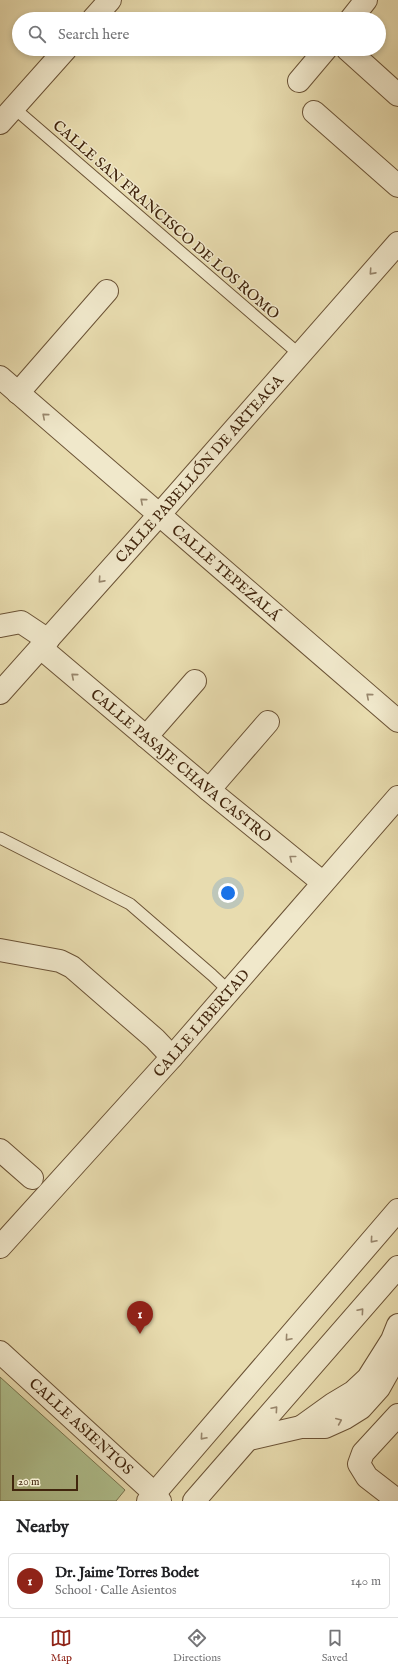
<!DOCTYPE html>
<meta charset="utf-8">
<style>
body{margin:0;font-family:"IM FELL English",serif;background:#f2f2f2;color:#202124}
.scale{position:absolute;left:12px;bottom:10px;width:66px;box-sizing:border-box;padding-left:4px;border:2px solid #41250d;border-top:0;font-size:11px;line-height:14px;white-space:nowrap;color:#41250d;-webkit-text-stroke:3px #f0e8cb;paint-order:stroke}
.you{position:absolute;left:228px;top:893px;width:14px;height:14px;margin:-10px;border:3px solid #fff;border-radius:50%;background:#1a73e8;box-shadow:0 0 0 6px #1a73e833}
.badge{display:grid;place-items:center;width:26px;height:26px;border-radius:50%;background:#8f2418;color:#fff;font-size:13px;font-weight:700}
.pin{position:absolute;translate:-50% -33px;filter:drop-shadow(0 1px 2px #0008)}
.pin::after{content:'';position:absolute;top:21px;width:14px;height:12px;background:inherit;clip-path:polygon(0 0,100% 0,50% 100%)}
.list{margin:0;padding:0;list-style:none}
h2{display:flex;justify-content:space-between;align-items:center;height:52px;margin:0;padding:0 16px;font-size:17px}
h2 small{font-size:13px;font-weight:400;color:#757577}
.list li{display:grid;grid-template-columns:26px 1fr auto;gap:12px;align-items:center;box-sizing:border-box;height:56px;margin:0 8px 8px;padding:0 8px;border:1px solid #e0e0e0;border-radius:6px}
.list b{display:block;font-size:15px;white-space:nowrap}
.list p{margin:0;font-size:13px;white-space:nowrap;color:#757577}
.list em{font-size:13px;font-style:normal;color:#757577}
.icon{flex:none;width:22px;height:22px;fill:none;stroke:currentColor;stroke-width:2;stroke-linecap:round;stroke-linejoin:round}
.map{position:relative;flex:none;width:398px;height:1501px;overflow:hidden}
.search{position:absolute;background:#fff;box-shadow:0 2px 6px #0003;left:12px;right:12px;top:12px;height:44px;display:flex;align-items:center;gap:10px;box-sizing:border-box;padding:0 14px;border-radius:22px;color:#757577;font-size:15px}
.sheet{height:116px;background:#fff}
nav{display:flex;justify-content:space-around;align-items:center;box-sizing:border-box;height:56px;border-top:1px solid #e0e0e0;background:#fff;font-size:11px;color:#757577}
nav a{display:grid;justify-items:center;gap:2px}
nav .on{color:#8f2418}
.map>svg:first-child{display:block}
</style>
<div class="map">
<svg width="398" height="1501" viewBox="0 0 398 1501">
<rect width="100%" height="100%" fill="#e8dcaf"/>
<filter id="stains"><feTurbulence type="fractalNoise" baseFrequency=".005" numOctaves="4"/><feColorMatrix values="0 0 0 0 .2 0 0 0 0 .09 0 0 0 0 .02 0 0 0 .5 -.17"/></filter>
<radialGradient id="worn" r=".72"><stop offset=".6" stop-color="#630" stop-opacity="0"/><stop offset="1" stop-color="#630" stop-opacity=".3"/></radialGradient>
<path fill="#b0c290" stroke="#78744e" d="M0,1377L125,1490L116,1501H0Z"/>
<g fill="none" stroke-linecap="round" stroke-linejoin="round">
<defs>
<path id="service" d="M14,108L299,354
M0,838L130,904L212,975L229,991"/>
<g id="minor">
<path d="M93,19L110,0"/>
<path d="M351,19L366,0"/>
<path d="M347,49L398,95"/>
<path d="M299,81L326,49"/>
<path d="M314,112L398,186"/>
<path d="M0,123L66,49"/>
<path id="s1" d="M0,377L398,721"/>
<path d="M18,393L107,291"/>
<path d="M0,626L21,622L48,640"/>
<path id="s2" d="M41,648L209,790L322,882"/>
<path id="s3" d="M0,693L159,515L398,243"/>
<path d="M146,737L195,681"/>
<path d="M209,790L268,722"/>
<path d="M0,950L60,961L72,967L155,1039L172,1057"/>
<path d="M0,1150L32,1178"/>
<path id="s4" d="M0,1247L172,1057L398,797"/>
<path id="s5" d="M0,1352L154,1493L160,1501"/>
<path d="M301,1427L333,1404L353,1392L368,1378L392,1340L398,1325"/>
<path d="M249,1439L301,1427H325L345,1418L361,1408L379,1388L398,1354"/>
<path d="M398,1501L367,1477L359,1464L363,1453L398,1415"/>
</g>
<path id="tertiary" d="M148,1501L398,1210
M194,1501L398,1267"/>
</defs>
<use href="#service" stroke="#6b5336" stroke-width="13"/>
<use href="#minor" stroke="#6b5336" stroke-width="24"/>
<use href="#tertiary" stroke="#6b5336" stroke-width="24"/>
<use href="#service" stroke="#f0e8cb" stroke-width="11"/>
<use href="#minor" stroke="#f0e8cb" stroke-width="22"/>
<use href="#tertiary" stroke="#f0e8cb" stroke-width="22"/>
</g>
<defs><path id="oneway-chevron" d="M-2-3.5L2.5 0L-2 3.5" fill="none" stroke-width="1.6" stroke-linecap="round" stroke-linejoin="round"/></defs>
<g stroke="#98866c">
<use href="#oneway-chevron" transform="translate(372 272) rotate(132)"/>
<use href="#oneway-chevron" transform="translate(45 416) rotate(-139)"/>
<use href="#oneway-chevron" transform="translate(143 501) rotate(-139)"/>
<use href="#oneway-chevron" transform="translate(101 580) rotate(132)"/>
<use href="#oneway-chevron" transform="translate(74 676) rotate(-140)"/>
<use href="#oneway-chevron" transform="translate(369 696) rotate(-139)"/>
<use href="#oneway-chevron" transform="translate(292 858) rotate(-141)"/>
<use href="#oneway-chevron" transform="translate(373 1240) rotate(131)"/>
<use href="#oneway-chevron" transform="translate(361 1311) rotate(-49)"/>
<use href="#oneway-chevron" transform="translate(288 1338) rotate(131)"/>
<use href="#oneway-chevron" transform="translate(275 1409) rotate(-49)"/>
<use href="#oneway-chevron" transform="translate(339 1421) rotate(-23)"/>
<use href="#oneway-chevron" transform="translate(203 1437) rotate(131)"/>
</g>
<g text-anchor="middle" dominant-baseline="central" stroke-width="3" stroke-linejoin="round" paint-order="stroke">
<g font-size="15" fill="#41250d" stroke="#f0e8cb">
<text transform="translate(166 220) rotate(41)">CALLE SAN FRANCISCO DE LOS ROMO</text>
<text stroke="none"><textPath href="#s3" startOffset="300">CALLE PABELLÓN DE ARTEAGA</textPath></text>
<text stroke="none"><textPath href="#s1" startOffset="299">CALLE TEPEZALÁ</textPath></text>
<text stroke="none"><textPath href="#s2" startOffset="183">CALLE PASAJE CHAVA CASTRO</textPath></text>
<text stroke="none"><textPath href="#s4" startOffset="301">CALLE LIBERTAD</textPath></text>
<text stroke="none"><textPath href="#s5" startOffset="110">CALLE ASIENTOS</textPath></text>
</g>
</g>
<rect width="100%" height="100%" filter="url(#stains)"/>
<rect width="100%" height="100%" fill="url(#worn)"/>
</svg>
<div class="scale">20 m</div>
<div class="you"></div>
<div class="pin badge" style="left:140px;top:1334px">1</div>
<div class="search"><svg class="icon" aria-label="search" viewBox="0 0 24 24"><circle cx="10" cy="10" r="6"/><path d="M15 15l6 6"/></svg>Search here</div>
</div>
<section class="sheet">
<h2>Nearby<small></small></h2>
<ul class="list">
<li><span class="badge">1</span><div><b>Dr. Jaime Torres Bodet</b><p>School · Calle Asientos</p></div><em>140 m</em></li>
</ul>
</section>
<nav>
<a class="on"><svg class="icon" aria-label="map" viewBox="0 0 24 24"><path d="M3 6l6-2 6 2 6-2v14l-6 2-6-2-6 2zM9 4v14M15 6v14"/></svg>Map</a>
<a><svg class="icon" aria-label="directions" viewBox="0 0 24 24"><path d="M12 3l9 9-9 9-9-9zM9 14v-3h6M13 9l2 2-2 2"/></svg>Directions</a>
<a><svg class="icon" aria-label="saved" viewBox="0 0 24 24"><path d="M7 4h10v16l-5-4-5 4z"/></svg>Saved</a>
</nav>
